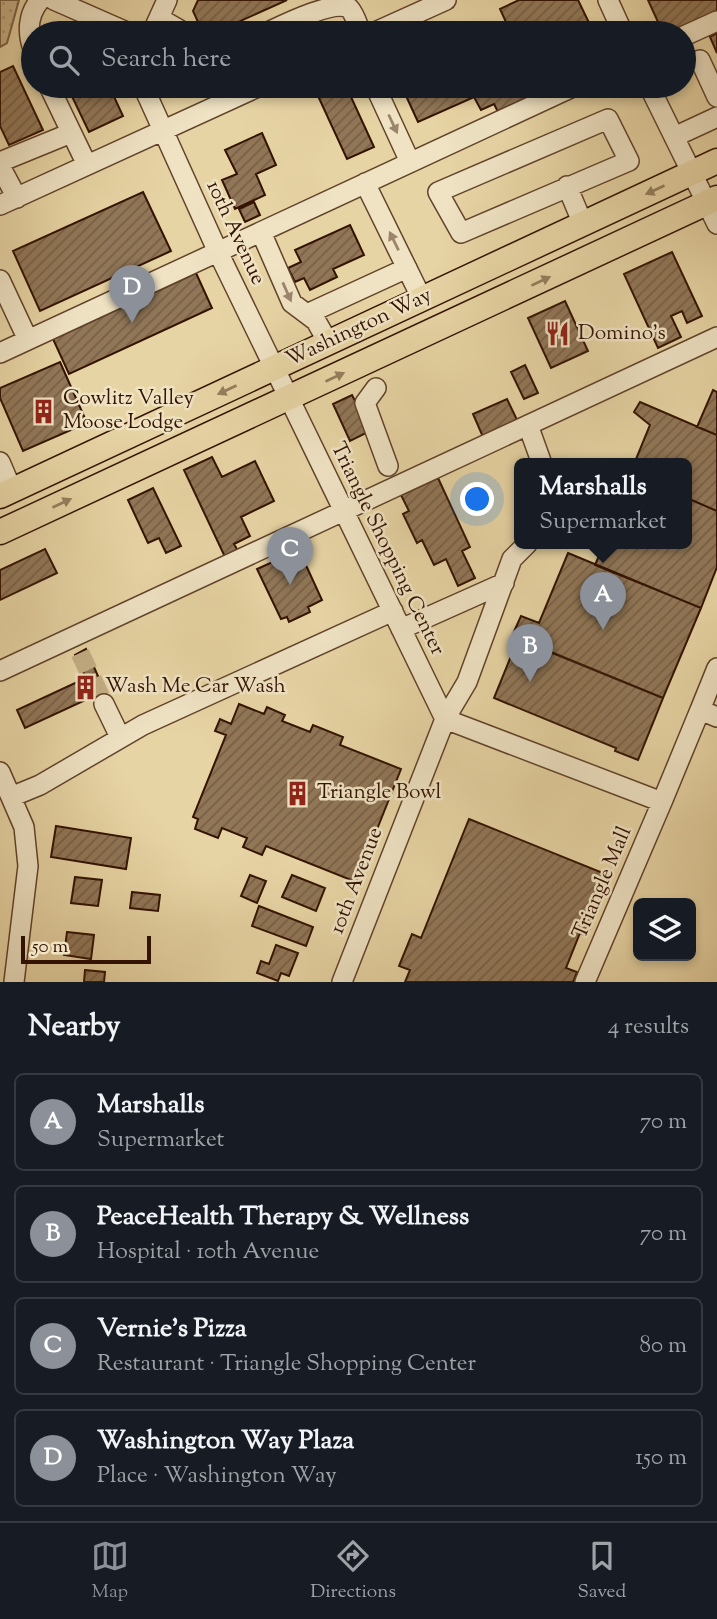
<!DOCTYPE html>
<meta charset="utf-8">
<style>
body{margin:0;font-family:"Sorts Mill Goudy",serif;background:#20242c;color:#f1f3f6}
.controls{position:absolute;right:21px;bottom:21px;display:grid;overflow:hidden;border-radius:10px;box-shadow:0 4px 10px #0003}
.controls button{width:63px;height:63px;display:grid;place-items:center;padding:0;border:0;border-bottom:2px solid #363941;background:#171b24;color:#f1f3f6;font:35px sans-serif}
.scale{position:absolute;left:21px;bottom:18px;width:130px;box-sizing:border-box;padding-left:7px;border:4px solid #341303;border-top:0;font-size:19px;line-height:24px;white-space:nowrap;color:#341303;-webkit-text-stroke:5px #efe3c4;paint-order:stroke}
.you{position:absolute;left:478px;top:500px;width:24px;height:24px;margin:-18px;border:5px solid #fff;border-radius:50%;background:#1a73e8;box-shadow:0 0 0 10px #1a73e833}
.badge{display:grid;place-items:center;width:46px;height:46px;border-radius:50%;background:#8c9099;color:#fff;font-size:23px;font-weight:700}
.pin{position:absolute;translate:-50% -58px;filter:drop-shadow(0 2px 4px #0008)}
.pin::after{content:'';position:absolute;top:37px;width:24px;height:21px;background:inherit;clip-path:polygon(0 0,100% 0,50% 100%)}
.popup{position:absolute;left:514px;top:458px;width:178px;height:91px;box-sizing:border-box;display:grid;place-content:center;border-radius:10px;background:#171b24;filter:drop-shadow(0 2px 5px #0005);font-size:23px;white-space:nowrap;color:#9ea1a6}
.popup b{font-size:26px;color:#f1f3f6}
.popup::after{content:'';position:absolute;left:50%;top:100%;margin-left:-14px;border:14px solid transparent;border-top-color:#171b24}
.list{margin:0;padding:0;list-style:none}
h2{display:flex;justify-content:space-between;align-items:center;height:91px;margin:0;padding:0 28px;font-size:30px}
h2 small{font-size:23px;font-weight:400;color:#9ea1a6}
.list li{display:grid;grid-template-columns:46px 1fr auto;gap:21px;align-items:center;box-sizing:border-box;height:98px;margin:0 14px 14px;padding:0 14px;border:2px solid #363941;border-radius:10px}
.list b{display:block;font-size:26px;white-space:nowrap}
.list p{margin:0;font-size:23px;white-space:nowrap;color:#9ea1a6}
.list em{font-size:23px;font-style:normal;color:#9ea1a6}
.icon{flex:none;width:38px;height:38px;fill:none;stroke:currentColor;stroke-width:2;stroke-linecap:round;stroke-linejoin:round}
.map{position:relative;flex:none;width:717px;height:982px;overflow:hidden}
.search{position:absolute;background:#171b24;box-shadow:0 4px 10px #0003;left:21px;right:21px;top:21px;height:77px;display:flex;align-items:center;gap:18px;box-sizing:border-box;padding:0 24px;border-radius:38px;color:#9ea1a6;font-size:26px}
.sheet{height:539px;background:#171b24}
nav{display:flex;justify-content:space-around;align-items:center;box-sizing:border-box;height:98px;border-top:2px solid #363941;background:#171b24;font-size:19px;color:#9ea1a6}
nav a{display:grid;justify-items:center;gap:4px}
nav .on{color:#8c9099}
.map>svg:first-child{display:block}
</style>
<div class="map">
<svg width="717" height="982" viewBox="0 0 717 982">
<defs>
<pattern id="grass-dots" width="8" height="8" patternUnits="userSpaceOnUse" patternTransform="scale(1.75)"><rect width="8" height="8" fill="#c9b389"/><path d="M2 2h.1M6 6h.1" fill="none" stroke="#ad9975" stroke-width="1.8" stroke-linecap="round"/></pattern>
<pattern id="building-hatch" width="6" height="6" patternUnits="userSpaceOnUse" patternTransform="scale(1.75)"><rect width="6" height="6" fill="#917757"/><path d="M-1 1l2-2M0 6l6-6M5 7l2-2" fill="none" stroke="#776046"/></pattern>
</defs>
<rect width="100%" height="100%" fill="#e7d4a4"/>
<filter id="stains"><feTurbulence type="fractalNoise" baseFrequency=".00286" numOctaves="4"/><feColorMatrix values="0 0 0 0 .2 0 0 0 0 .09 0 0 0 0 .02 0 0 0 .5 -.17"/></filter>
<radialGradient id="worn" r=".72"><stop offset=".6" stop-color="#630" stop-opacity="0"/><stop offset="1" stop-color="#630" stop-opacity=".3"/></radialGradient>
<path fill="url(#grass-dots)" stroke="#7e6346" stroke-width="2" d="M0,0H19L7,43L0,47Z"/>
<path fill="url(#building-hatch)" stroke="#341303" stroke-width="2" d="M198,0H287L214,33H203L193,11Z
M519,0H578L594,33H511L500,9Z
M648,0H717V14L675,33H663Z
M717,33V53L710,37Z
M13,66L43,130L9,145L0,126V72Z
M67,86H109L123,116L89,132Z
M340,86H346L374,147L347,159L318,96Z
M434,86H561L499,114L494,104L481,110L474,97L418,122L407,98Z
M262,133L276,165L256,174L265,195L235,209L222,180L237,174L225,150Z
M143,192L171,251L40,311L13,251Z
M254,202L260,215L245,222L239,209Z
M350,225L364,255L333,269L337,277L310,290L304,278L295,282L288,268L301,262L295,250Z
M672,252L702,316L687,323L682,311L671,316L681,337L658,348L624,274Z
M196,273L212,308L69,374L53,339Z
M565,301L588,351L551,368L528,318Z
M60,362L87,423L23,451L0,398V388Z
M525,365L538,393L524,399L511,372Z
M713,390L717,392V435L697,427Z
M352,395L370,431L350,441L333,404Z
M507,399L518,422L483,437L473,414Z
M640,402L717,435V511L687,498V464H634L650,425L634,412Z
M212,457L222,477L255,461L274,501L241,517L250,536L234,544L238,551L225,557L184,470Z
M438,478L470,547L462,551L475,578L458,586L446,559L434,565L422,540L417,543L403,514L409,511L401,495Z
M153,488L181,546L166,553L159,538L148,543L128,500Z
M687,498L717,511V567L701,608L595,565L604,544H687Z
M45,549L57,573L0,600V570Z
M299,550L322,600L308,607L310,612L289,622L287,617L281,619L257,569Z
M568,553L701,608L663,698L512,636L521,616L539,623Z
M518,639L663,698L638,760L615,751L616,748L494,698Z
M86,649L109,701L99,706L94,696L25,728L17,710L86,678L75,655Z
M239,704L264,714L267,707L285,715L282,721L310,732L313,725L343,737L340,745L401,769L356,882L266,846L262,855L243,847L247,838L222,828L218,838L195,829L198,819L193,817L226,735L215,731L220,719L231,724Z
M469,819L603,873L585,917L593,920L587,936L580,933L566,968L577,972L573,982H405L410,970L399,966L412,934L421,938Z
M56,826L131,838L126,869L51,857Z
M250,875L266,881L257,903L241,896Z
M292,875L325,888L316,911L282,897Z
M75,877L102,880L98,906L71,903Z
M132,892L160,895L158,911L130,908Z
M259,906L313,927L306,946L252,926Z
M67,932L94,935L91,959L64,955Z
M276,945L298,953L289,976L281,973L278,981L257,973L261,961L269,964Z
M85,970L105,972L104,982H84Z"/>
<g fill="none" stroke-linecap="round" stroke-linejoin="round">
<path stroke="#c3ad84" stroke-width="19" stroke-dasharray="19 10" stroke-linecap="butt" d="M80,653L104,704"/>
<defs>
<path id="minor" d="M54,0L129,33
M608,0L623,33
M159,18L185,33
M152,33L167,0
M266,33C283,25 333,0 349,8C355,14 358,26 361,33
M373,33L446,0
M684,36L717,21
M33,49C27,32 28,14 40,0
M700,60L717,97
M49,86L87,165
M143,86L218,252L445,719
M375,86L410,162
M649,86L717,224
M608,119L629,161L461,233L438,192Z
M674,137L717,117
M0,162L71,133
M0,166L17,198
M365,183L422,299
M567,186L583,224
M0,205L260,86
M261,232L292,303L316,321L328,342
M0,280L28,340
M307,314L407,268
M0,353L575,86
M376,388L365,403L388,466
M528,425L542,464
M0,462L12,490
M401,629L504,583
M0,671L717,337
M104,704L120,737
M700,710L717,668
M445,719L662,802L700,710L717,717
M0,772L24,827L28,866L14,982
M11,797L40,785L143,725L393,611
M342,982L445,719L467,682L512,559L527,544
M585,982L662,802"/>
<path id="major" d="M0,496L717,161
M0,532L717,198"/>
</defs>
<use href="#minor" stroke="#61432b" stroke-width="22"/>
<use href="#major" stroke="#341303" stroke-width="27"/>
<use href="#minor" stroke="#efe3c4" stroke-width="19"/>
<use href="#major" stroke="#e7d4a4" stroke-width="24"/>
</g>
<defs><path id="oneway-solid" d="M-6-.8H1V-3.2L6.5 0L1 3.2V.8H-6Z" transform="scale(1.75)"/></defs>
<g fill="#9b856d">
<use href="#oneway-solid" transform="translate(393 124) rotate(65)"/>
<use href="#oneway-solid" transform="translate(394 241) rotate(-116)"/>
<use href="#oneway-solid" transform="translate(287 292) rotate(66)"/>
</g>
<g fill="#967d5c">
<use href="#oneway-solid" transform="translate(655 190) rotate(155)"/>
<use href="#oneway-solid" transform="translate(541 281) rotate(-25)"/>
<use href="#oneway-solid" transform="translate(335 377) rotate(-25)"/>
<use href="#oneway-solid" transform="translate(227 390) rotate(155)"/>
<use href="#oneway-solid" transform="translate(62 503) rotate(-25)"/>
</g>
<defs>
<symbol id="restaurant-bare" viewBox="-9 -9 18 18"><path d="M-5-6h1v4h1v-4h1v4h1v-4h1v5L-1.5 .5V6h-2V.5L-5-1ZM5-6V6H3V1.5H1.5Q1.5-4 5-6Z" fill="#8f2418" stroke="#efe3c4" stroke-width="2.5" paint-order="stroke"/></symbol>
<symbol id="building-bare" viewBox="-9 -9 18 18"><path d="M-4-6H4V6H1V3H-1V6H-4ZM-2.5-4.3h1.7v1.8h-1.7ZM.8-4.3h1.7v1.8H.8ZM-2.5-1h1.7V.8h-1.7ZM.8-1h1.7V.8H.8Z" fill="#8f2418" stroke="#efe3c4" stroke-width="2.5" paint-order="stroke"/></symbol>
</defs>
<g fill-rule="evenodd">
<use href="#restaurant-bare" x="540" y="316" width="35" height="35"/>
<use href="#building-bare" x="26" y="394" width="35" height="35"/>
<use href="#building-bare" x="68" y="670" width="35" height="35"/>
<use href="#building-bare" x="280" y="776" width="35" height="35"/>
</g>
<g text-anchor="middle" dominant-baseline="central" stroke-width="5" stroke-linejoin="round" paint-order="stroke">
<g font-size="21" fill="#341303" stroke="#efe3c4">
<text transform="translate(235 233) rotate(65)">10th Avenue</text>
<text transform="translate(359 328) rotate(-25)">Washington Way</text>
<text transform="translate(387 549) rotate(64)">Triangle Shopping Center</text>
<text transform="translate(357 881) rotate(-69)">10th Avenue</text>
<text transform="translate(603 883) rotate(-67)">Triangle Mall</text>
</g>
<g font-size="21" fill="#341303" stroke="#efe3c4" text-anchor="start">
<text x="578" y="334">Domino's</text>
<text x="63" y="399">Cowlitz Valley<tspan x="63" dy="24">Moose Lodge</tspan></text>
<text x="105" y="687">Wash Me Car Wash</text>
<text x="317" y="793">Triangle Bowl</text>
</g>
</g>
<rect width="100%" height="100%" filter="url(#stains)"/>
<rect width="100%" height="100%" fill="url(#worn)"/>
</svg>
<div class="controls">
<button><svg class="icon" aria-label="layers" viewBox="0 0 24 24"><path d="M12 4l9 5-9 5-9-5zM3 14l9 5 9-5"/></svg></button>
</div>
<div class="scale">50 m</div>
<div class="you"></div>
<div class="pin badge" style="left:603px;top:630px">A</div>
<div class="popup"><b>Marshalls</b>Supermarket</div>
<div class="pin badge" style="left:530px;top:682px">B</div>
<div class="pin badge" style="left:290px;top:585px">C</div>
<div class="pin badge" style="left:132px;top:323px">D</div>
<div class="search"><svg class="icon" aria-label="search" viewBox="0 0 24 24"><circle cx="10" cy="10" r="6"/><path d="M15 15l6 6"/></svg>Search here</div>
</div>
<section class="sheet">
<h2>Nearby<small>4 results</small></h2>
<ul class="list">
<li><span class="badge">A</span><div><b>Marshalls</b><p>Supermarket</p></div><em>70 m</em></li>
<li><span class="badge">B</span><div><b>PeaceHealth Therapy &amp; Wellness</b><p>Hospital · 10th Avenue</p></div><em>70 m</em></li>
<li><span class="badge">C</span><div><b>Vernie's Pizza</b><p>Restaurant · Triangle Shopping Center</p></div><em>80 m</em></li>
<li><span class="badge">D</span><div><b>Washington Way Plaza</b><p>Place · Washington Way</p></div><em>150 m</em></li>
</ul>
</section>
<nav>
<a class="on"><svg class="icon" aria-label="map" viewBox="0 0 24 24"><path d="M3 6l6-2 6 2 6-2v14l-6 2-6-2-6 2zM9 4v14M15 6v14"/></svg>Map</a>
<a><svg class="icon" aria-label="directions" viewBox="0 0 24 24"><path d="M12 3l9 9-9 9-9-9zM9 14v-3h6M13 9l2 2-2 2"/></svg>Directions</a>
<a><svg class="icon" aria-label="saved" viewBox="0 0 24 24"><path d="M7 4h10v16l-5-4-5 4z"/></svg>Saved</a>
</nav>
